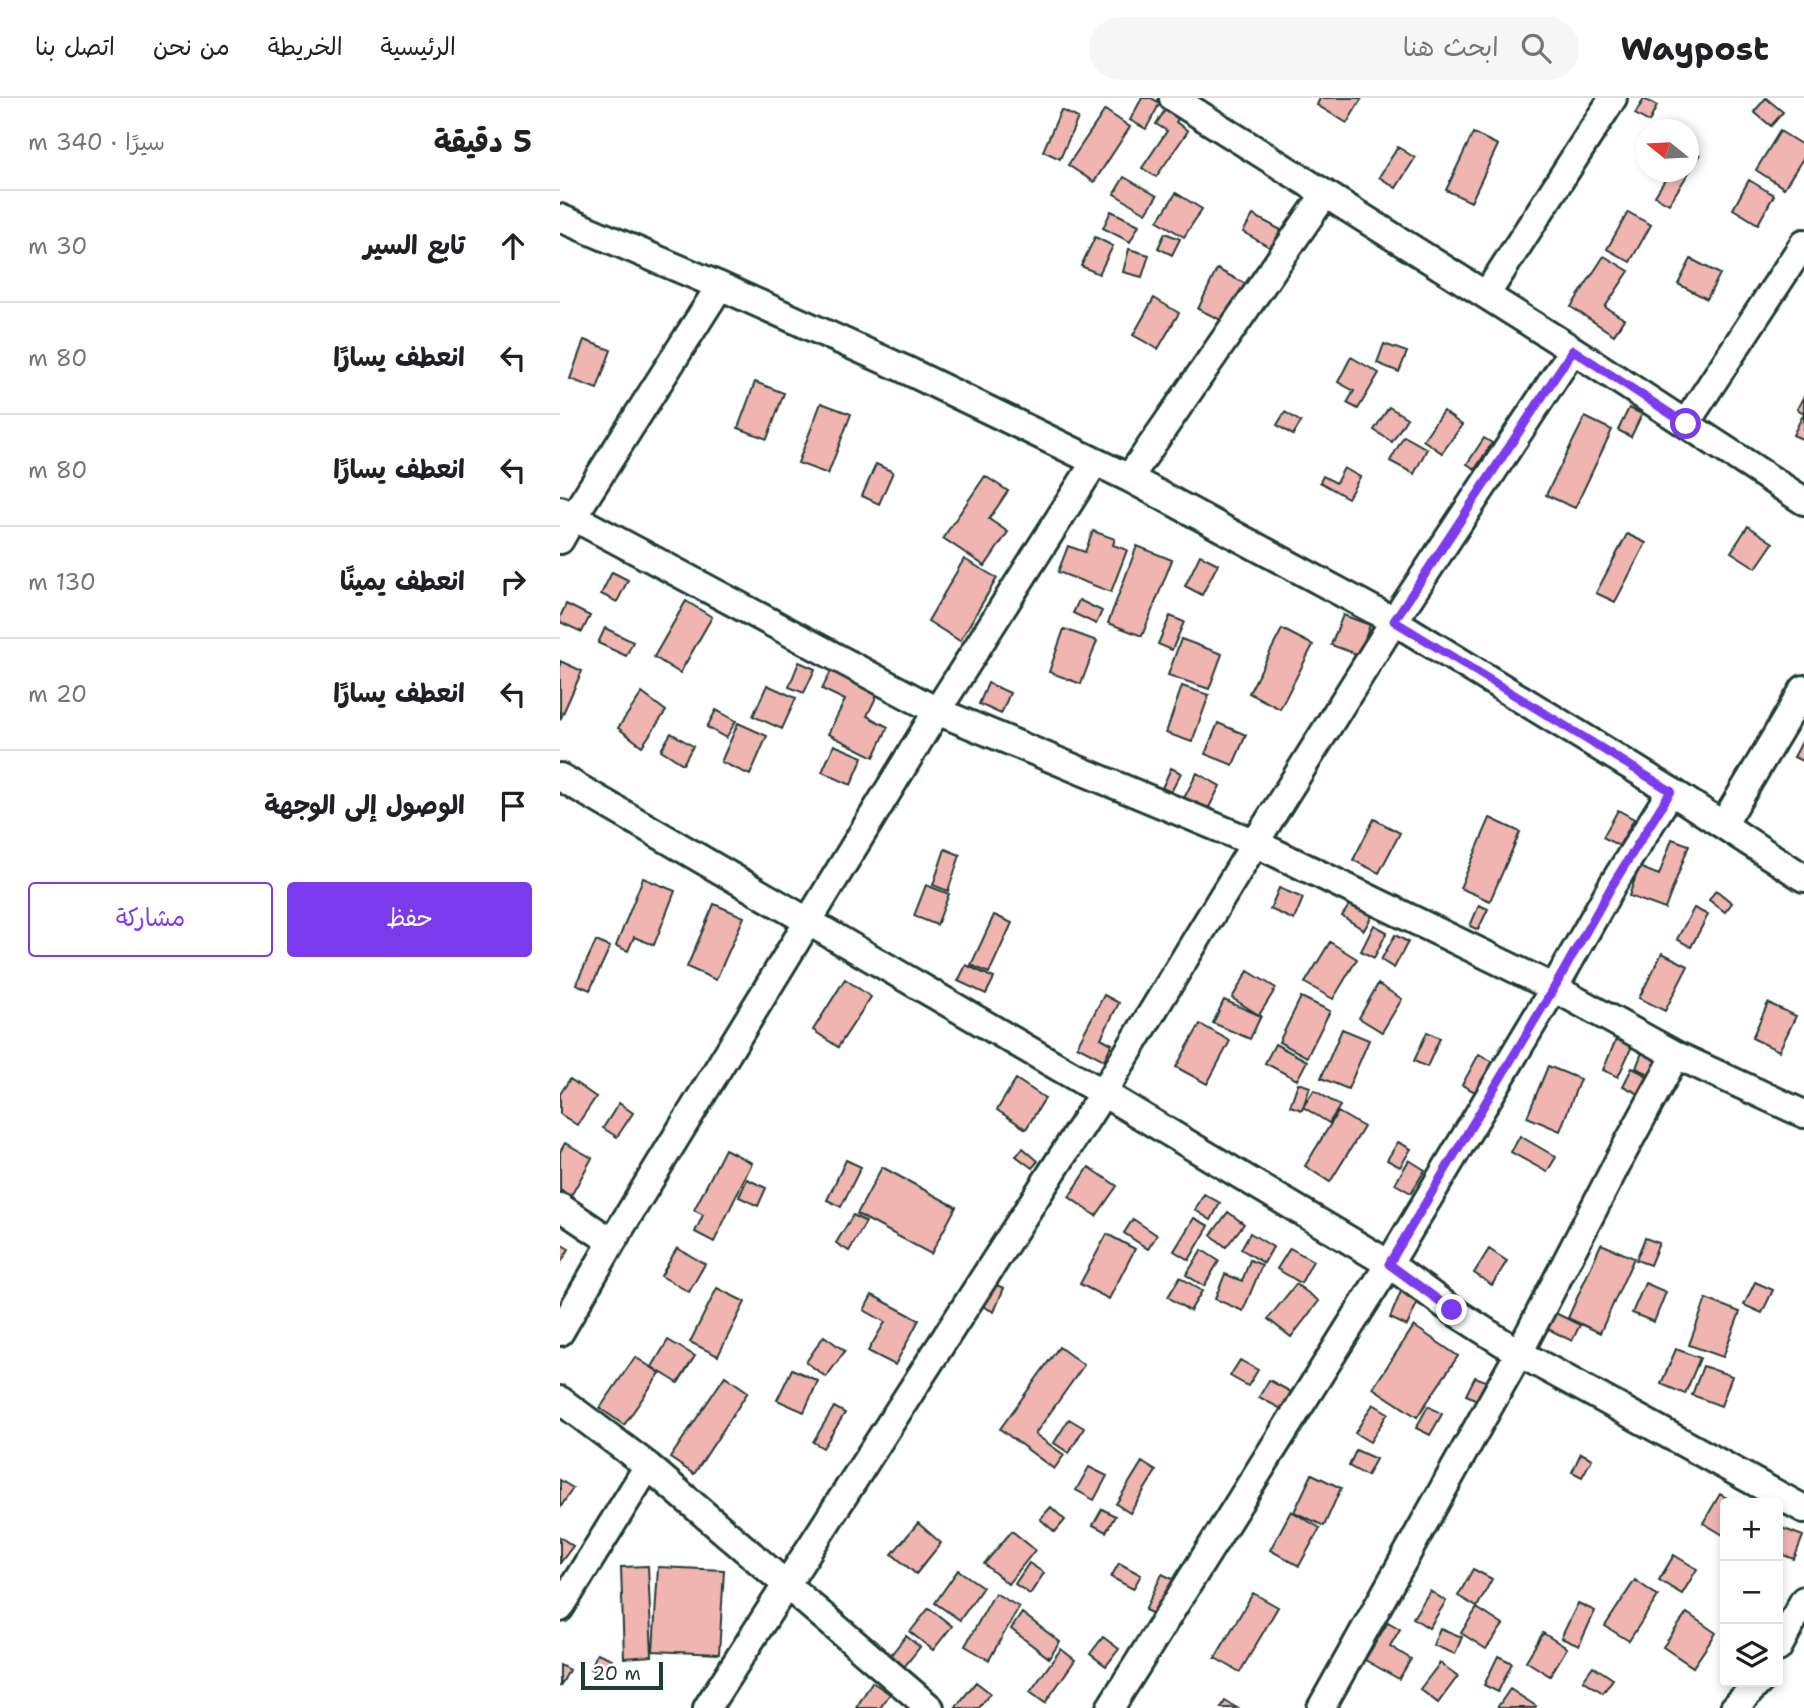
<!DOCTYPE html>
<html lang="ar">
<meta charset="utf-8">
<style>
body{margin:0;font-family:"Shantell Sans","Playpen Sans Arabic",sans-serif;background:#f6f6f6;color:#202124;direction:rtl}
.controls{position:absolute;right:21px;bottom:21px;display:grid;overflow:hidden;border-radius:7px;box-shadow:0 4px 10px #0003}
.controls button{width:63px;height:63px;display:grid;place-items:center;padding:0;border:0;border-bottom:2px solid #e0e0e0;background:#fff;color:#202124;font:35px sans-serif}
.compass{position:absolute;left:1076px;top:21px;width:63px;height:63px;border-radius:50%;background:#fff;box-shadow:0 4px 10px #0003;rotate:288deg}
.scale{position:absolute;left:21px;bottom:18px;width:82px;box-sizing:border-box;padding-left:7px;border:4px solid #1f3d34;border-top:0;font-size:19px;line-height:24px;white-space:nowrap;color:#1f3d34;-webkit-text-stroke:5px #fff;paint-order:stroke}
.stop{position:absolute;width:21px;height:21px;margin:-16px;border:5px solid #7c3aed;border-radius:50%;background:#fff}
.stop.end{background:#7c3aed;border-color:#fff;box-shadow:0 2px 7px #0008}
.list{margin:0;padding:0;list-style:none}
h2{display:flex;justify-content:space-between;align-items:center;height:91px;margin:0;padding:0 28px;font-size:30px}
h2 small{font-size:23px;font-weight:400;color:#757577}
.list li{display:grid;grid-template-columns:46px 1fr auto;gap:21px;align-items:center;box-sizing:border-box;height:112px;padding:0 28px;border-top:2px solid #e0e0e0}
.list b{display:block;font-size:26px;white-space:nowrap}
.list em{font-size:23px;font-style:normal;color:#757577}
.actions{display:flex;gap:14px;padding:21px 28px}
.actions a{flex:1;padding:16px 0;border:2px solid #7c3aed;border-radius:7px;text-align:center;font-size:24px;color:#7c3aed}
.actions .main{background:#7c3aed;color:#fff}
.icon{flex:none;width:38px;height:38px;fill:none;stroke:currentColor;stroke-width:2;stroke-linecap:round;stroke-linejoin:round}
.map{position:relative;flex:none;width:1244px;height:1610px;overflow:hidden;direction:ltr}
header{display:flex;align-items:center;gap:42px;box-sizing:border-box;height:98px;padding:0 35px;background:#fff;border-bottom:2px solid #e0e0e0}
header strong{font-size:33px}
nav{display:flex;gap:38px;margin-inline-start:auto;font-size:24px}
.search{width:490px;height:63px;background:#f6f6f6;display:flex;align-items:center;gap:18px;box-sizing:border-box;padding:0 24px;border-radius:38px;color:#757577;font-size:26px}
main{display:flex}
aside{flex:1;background:#fff}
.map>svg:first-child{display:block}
</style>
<header>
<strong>Waypost</strong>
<div class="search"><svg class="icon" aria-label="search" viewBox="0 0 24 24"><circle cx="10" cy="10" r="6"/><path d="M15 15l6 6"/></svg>ابحث هنا</div>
<nav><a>الرئيسية</a><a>الخريطة</a><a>من نحن</a><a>اتصل بنا</a></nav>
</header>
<main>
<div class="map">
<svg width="1244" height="1610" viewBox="0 0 1244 1610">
<rect width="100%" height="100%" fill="#fff"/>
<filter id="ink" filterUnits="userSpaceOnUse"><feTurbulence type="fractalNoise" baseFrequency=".0143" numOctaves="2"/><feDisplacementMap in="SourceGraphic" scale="14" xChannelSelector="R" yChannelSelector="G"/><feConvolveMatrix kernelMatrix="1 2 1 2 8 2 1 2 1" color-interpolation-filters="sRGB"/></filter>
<g filter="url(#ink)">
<path fill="#f0b4b1" stroke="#1f3d34" stroke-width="2" d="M582,0H591L600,5L586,31L570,22Z
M760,0H802L787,25L757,7Z
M1206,0L1223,14L1211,28L1194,14Z
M1084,1L1097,8L1089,24L1075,16Z
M607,9L620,18L616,24L628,33L596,79L582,70L607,33L596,26Z
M501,12L518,20L500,61L483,53Z
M545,12L570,29L534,84L508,67Z
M1220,33L1244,48V59L1224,90L1196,72Z
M913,35L938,47L911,104L886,92Z
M838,49L855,60L836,90L819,79Z
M1128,50L1140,57L1109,106L1095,98L1108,77L1102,74H1128Z
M564,79L597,98L586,115L554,96Z
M1189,82L1214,97L1198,126L1173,111Z
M616,95L642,111L624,139L598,123Z
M551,113L579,127L570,144L543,130Z
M1068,114L1091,127L1070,164L1047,151Z
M693,117L721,132L711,150L683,134Z
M605,135L620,141L612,157L598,150Z
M535,139L553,148L539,176L521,168Z
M569,151L589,157L582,179L563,174Z
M1044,158L1069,173L1045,209L1064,221L1054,237L1011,209Z
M1131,161L1160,176L1147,201L1118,186Z
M657,171L686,186L667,225L638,211Z
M594,200L619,215L598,251L573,237Z
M24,242L51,252L37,291L10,281Z
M824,246L847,254L839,274L817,265Z
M791,259L819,275L798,311L787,305L794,293L778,284Z
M195,284L224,295L207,341L178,330Z
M1244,298V342L1233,337L1244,315L1237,311Z
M261,305L291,316L268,376L238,365Z
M829,309L847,320L832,344L814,332Z
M1069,310L1082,316L1071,339L1058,332Z
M883,313L902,327L882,355L863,342Z
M725,314L741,324L733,337L717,327Z
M1025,319L1052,332L1015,410L986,397Z
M844,338L867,351L854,376L830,363Z
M924,340L932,345L915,371L907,366Z
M316,366L333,374L319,406L302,398Z
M784,370L800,379L788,400L760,384L763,378L776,385Z
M425,378L448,393L429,421L448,434L425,468L383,440Z
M1188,428L1213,445L1196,470L1171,454Z
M533,433L555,441L553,447L567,452L551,494L498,474L508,448L525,454Z
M1067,436L1086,445L1055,504L1036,495Z
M577,448L612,462L582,538L548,525Z
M640,457L658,466L642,497L625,488Z
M404,461L437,480L400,543L368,523Z
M52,474L68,482L57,504L41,496Z
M519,502L542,513L536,526L513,515Z
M126,503L152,519L120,575L94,559Z
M6,506L30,518L22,534L0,524V519Z
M783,517L810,527L799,557L771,547Z
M610,518L624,524L612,552L598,546Z
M45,530L73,544L66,558L38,545Z
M504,531L537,543L521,586L489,574Z
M722,531L753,547L720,611L689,595Z
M621,541L662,556L649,591L608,577Z
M0,563L22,573L0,622Z
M239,564L255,571L244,595L229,589Z
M275,565L321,589L307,618L328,629L314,659L268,636L285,602L262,591Z
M428,585L450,595L441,616L419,606Z
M207,587L236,600L222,631L193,618Z
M622,588L649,597L632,644L606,635Z
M82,595L106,613L82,648L58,630Z
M156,612L176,623L166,640L147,629Z
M178,625L207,638L190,677L161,664Z
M658,625L686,637L673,667L645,656Z
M111,635L133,648L123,666L101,652Z
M1244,640V664L1234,659Z
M274,647L303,659L291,687L262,674Z
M611,670L621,675L611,694L602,690Z
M637,675L660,688L647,713L624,700Z
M1058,712L1074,721L1059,748L1043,739Z
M930,720L960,734L930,803L900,790Z
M814,721L840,735L819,775L793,762Z
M1112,741L1129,747L1105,811L1069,798L1079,769L1099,777Z
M385,751L400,757L388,793L373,787Z
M83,780L115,793L94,847L74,839L68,853L56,848Z
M366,787L389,796L377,827L354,818Z
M719,790L743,800L734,822L710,811Z
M1156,792L1172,805L1165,814L1149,802Z
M792,803L813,816L804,832L782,818Z
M154,806L184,819L156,882L127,869Z
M919,807L928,811L918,832L910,828Z
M1134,810L1148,817L1131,849L1117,841Z
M434,817L452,825L429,875L411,867Z
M814,827L827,834L814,860L801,853Z
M835,837L848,844L834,870L821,862Z
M36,843L50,849L30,892L16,886Z
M770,844L797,861L773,901L745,885Z
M1102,855L1128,868L1105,913L1079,900Z
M406,867L434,880L426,896L398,883Z
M688,873L716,890L699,917L672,900Z
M285,881L311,899L278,949L253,932Z
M818,886L842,901L822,934L799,920Z
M544,897L559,905L541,940L552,946L544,962L517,948Z
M741,899L770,913L747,959L719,944Z
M664,902L701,918L690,941L653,925Z
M1208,905L1236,918L1219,953L1192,940Z
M640,926L670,943L647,986L616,969Z
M782,931L809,942L788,991L761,980Z
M867,934L880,940L867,969L854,963Z
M1057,939L1073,946L1058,979L1043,972Z
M715,946L747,963L737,982L705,965Z
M1083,952L1106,962L1098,980L1076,970Z
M919,956L933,964L917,995L902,987Z
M988,968L1020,981L1000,1033L967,1019Z
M1072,970L1096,982L1087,1000L1063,988Z
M10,981L36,999L17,1027L0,1016V996Z
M456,981L485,1000L466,1031L437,1012Z
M738,985L750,989L742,1012L730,1008Z
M754,992L780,1008L769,1025L743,1009Z
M59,1005L73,1015L57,1039L43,1030Z
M778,1014L804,1029L770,1084L745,1068Z
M960,1038L996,1059L987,1074L951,1054Z
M838,1044L851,1051L840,1069L827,1062Z
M5,1045L32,1060L11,1098L0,1092V1054Z
M463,1050L478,1063L472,1070L456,1058Z
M165,1051L192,1065L154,1144L135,1134L143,1117L134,1112Z
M286,1062L301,1069L281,1109L267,1102Z
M849,1062L865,1072L851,1095L835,1086Z
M322,1069L396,1109L371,1156L297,1116Z
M529,1069L557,1088L536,1118L509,1099Z
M187,1081L206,1090L198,1108L179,1099Z
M644,1096L660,1105L651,1122L635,1112Z
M668,1114L684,1126L666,1149L651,1137Z
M293,1117L306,1124L289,1153L276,1145Z
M634,1120L649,1128L629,1162L614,1153Z
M573,1121L597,1137L588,1151L564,1135Z
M690,1135L713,1149L704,1165L681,1151Z
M547,1136L575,1151L549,1201L520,1186Z
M1085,1140L1099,1145L1090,1167L1076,1162Z
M0,1146L9,1151L0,1166Z
M1041,1146L1074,1160L1040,1235L1008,1220Z
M117,1150L145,1166L129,1194L101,1178Z
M730,1150L753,1163L741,1185L717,1171Z
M929,1151L947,1163L932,1187L914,1175Z
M642,1152L659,1163L644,1188L626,1177Z
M690,1162L702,1167L683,1213L655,1201L665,1176L682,1183Z
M620,1179L642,1193L630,1213L608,1199Z
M1195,1184L1213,1192L1202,1215L1184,1207Z
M431,1185L444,1190L434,1214L422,1208Z
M1085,1185L1106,1194L1094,1224L1072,1215Z
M736,1186L759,1203L731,1239L708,1221Z
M844,1186L862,1194L847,1228L830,1220Z
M157,1190L185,1204L158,1258L130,1244Z
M312,1197L359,1222L335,1267L308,1253L325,1224L304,1212Z
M1146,1201L1180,1214L1163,1259L1129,1247Z
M985,1210L1020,1227L1012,1243L978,1226Z
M854,1228L898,1258L857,1319L813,1290Z
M264,1238L285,1253L266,1279L246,1264Z
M108,1242L135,1258L118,1285L92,1269Z
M499,1249L524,1267L475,1336L504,1357L494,1371L440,1331Z
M1116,1251L1140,1260L1125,1296L1101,1286Z
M75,1259L100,1275L64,1327L40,1310Z
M680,1262L698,1272L688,1288L670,1278Z
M1143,1268L1172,1278L1161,1308L1132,1297Z
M232,1271L258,1283L244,1314L217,1302Z
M165,1278L188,1294L134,1376L110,1360Z
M915,1279L926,1283L917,1302L906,1297Z
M709,1282L733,1295L723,1312L699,1299Z
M813,1306L828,1315L810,1344L795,1335Z
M868,1308L882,1316L870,1337L856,1330Z
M274,1309L285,1315L263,1350L253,1344Z
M509,1321L524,1330L509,1355L494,1345Z
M796,1352L816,1361L807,1378L789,1368Z
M1021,1355L1032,1361L1022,1379L1012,1374Z
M582,1364L596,1373L570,1415L556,1406Z
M529,1369L547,1378L534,1402L516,1392Z
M752,1376L781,1390L764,1428L734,1414Z
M0,1382L13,1390L0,1410Z
M1160,1396L1176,1405H1165V1438L1143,1425Z
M491,1409L505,1422L495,1434L480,1421Z
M542,1411L555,1418L546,1434L533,1427Z
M731,1413L760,1430L739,1468L710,1452Z
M358,1425L381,1445L356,1476L332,1456Z
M1219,1429L1243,1438L1234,1461L1218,1455Z
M452,1433L475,1452L448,1486L424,1466Z
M0,1439L13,1448L0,1465Z
M1114,1457L1137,1471L1122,1496L1099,1482Z
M469,1465L484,1475L470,1496L455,1486Z
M559,1465L581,1477L573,1491L551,1479Z
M88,1468L92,1558L64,1560L61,1469Z
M98,1469L164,1472L159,1556L93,1553Z
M913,1471L932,1481L917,1509L898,1498Z
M398,1472L423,1489L400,1522L375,1505Z
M602,1476L619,1484L602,1520L585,1512Z
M1075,1482L1098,1498L1069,1543L1045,1528Z
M870,1493L886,1503L869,1530L853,1520Z
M435,1495L459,1509L429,1562L405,1548Z
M693,1495L718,1509L680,1574L655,1560Z
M1018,1505L1035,1513L1019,1548L1001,1540Z
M369,1510L392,1528L373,1552L350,1534Z
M917,1510L943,1527L926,1551L901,1535Z
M462,1515L500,1544L489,1560L451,1531Z
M1127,1515L1156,1535L1133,1569L1103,1549Z
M828,1524L840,1531L830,1548L851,1561L839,1581L805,1562Z
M880,1530L902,1539L895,1556L873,1547Z
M983,1535L1007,1550L990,1578L966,1563Z
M346,1538L360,1549L344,1569L330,1558Z
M543,1539L559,1551L546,1568L530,1556Z
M501,1551L515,1562L485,1605L470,1594Z
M37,1555L52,1561L46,1577L31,1571Z
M938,1558L952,1565L938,1594L924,1587Z
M880,1565L898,1578L878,1605L860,1591Z
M0,1567L9,1572L0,1589Z
M1033,1568L1053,1581L1043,1595L1023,1582Z
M312,1584L330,1596L320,1610H296Z
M416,1584L430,1595L419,1610H395Z
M950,1591L976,1608L975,1610H937Z
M665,1603L677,1610H661Z"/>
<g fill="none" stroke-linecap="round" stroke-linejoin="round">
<defs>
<path id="minor" d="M613,0L1013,252L1244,403
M0,120L160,188L344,271L569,380L834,523L1111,693L1244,780
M926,197L1053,0
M1126,325L1244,145
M569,380L765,96
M0,412L377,613L695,745L994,890L1116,957L1244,1016
M0,442L13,419L160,188
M0,679L543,995L829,1166L892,1212L959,1255L1244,1411
M1163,727L1244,591
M0,1109L52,1144
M0,1234L52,1144L377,613L535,364
M0,1302L88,1368L370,1610
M0,1510L88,1368
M1218,1550L1244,1502
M147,1610L543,995L695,745L834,523L1013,252
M550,1610L829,1166L994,890L1053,786L1111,693
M761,1610L959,1255L1061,1058L1116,957
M1174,1610L1199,1584"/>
</defs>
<use href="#minor" stroke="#1f3d34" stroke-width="32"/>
<use href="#minor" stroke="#fff" stroke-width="26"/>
</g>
</g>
<g fill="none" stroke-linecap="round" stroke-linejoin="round" filter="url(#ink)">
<path stroke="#7c3aed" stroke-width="9" d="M892,1212L829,1166L994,890L1053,786L1111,693L834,523L1013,252L1126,326"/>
</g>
</svg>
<div class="controls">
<button>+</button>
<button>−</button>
<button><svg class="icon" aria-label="layers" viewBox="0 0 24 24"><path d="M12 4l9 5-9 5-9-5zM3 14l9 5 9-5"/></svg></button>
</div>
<svg class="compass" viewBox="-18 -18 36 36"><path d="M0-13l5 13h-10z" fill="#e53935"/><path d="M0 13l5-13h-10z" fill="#757577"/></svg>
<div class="scale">20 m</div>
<div class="stop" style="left:1126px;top:326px"></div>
<div class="stop end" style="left:892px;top:1212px"></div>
</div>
<aside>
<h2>5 دقيقة<small>سيرًا · 340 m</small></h2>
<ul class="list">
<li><svg class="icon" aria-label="ahead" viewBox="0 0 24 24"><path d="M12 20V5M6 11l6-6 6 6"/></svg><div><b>تابع السير</b></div><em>30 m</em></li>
<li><svg class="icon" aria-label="left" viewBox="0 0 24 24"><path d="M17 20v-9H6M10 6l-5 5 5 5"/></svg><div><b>انعطف يسارًا</b></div><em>80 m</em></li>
<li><svg class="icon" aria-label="left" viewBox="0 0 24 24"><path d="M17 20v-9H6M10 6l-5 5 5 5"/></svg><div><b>انعطف يسارًا</b></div><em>80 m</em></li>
<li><svg class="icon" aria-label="right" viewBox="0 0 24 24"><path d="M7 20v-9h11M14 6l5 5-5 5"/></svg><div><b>انعطف يمينًا</b></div><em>130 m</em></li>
<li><svg class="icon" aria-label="left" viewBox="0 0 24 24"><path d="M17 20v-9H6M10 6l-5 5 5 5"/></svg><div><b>انعطف يسارًا</b></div><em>20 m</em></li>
<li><svg class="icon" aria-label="arrive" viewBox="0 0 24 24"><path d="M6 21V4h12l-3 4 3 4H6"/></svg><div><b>الوصول إلى الوجهة</b></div></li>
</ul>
<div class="actions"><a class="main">حفظ</a><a>مشاركة</a></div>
</aside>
</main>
